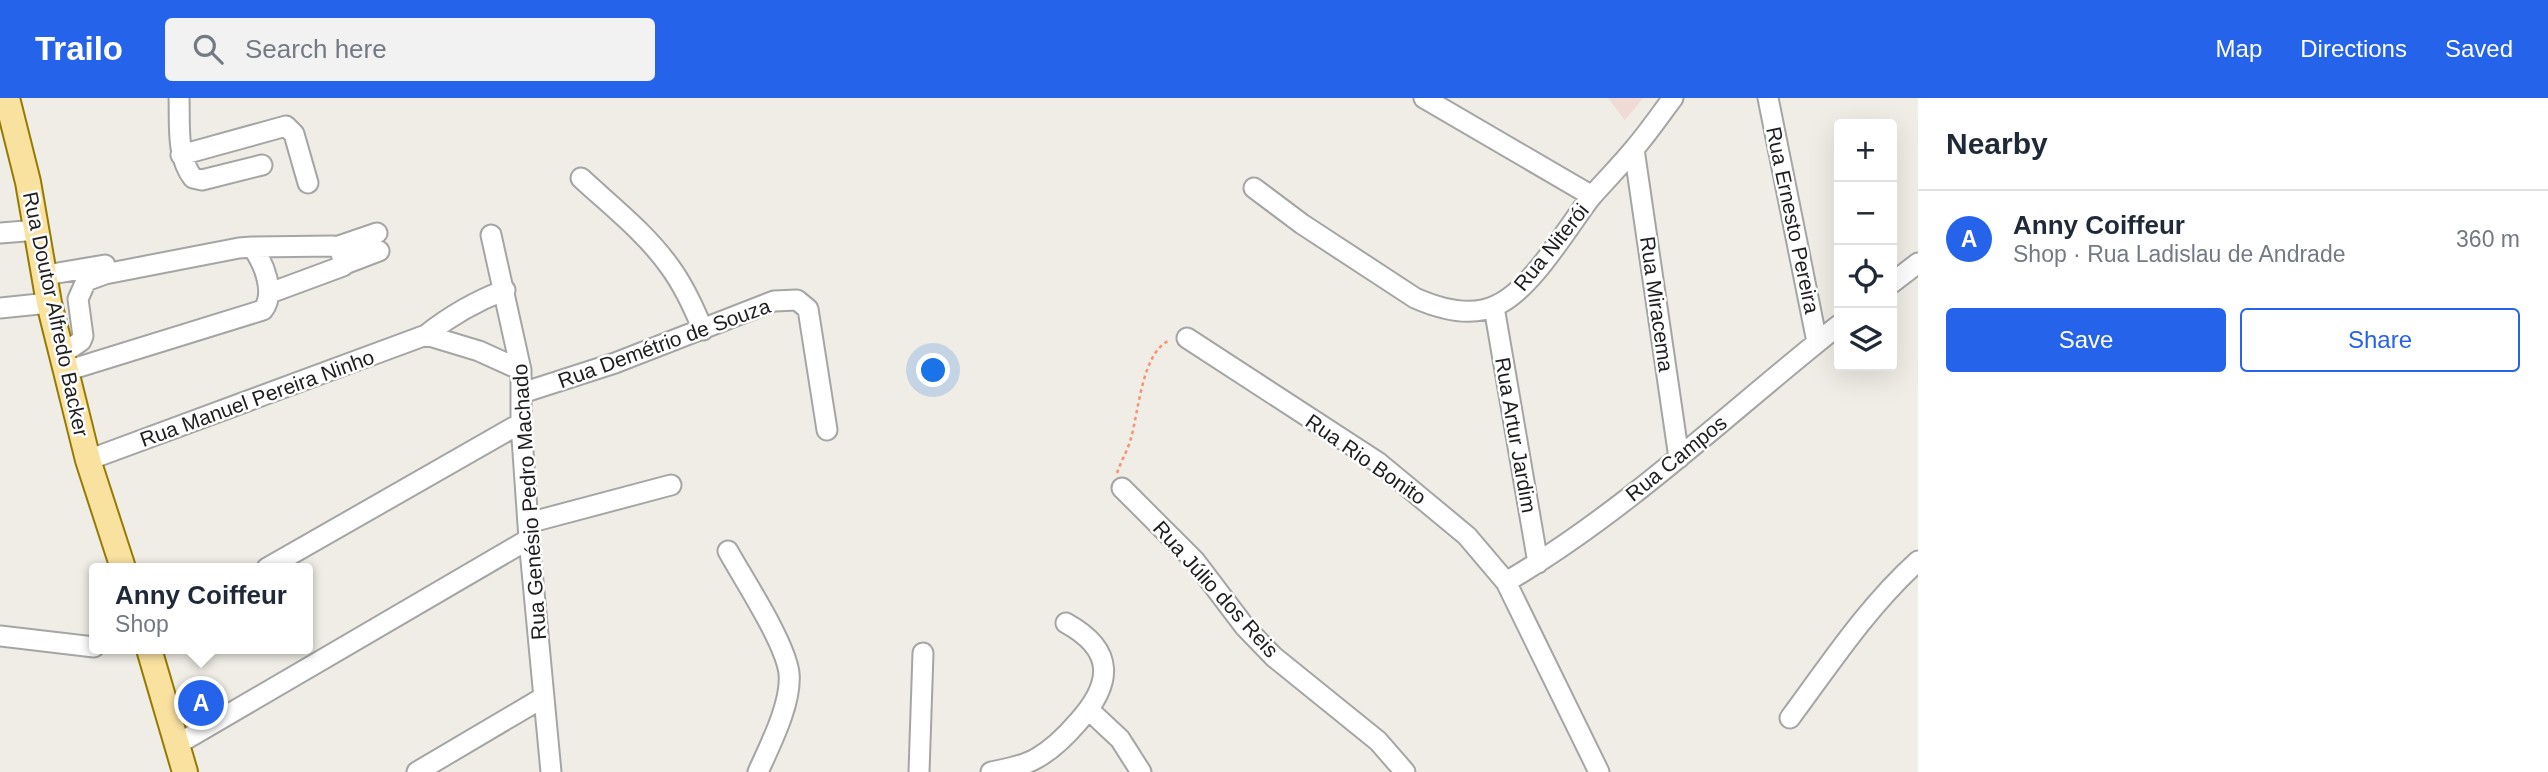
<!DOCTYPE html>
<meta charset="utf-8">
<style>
body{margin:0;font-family:Helvetica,sans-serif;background:#f2f2f3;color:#1f2937}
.controls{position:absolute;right:21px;top:21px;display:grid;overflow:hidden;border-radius:7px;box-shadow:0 7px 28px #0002}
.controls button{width:63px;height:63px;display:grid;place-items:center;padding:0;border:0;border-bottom:2px solid #e0e1e3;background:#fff;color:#1f2937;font:35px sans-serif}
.you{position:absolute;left:934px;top:273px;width:24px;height:24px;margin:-18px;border:5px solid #fff;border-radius:50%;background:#1a73e8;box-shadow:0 0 0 10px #1a73e833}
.badge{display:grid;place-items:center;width:46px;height:46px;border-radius:50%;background:#2563eb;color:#fff;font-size:23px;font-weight:700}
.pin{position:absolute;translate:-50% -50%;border:4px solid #fff;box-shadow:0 2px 7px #0006}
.popup{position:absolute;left:89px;top:465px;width:224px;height:91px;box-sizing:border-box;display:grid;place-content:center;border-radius:7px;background:#fff;filter:drop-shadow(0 2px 5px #0005);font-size:23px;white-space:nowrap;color:#747a83}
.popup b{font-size:26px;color:#1f2937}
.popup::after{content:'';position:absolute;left:50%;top:100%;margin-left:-14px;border:14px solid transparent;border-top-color:#fff}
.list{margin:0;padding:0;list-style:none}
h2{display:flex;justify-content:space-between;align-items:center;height:91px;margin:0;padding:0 28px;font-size:30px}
h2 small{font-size:23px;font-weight:400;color:#747a83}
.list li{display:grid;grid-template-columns:46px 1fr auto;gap:21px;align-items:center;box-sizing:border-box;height:98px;padding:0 28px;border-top:2px solid #e0e1e3}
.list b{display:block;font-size:26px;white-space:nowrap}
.list p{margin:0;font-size:23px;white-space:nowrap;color:#747a83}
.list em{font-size:23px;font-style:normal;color:#747a83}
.actions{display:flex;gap:14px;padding:21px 28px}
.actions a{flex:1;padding:16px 0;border:2px solid #2563eb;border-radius:7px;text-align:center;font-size:24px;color:#2563eb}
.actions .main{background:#2563eb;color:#fff}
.icon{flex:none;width:38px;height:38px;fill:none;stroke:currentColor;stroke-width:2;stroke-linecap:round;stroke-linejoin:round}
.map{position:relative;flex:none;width:1918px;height:674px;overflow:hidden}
header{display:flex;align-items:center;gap:42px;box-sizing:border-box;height:98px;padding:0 35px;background:#2563eb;color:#fff}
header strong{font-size:33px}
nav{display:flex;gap:38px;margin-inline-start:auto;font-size:24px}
.search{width:490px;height:63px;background:#f2f2f3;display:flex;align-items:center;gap:18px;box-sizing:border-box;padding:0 24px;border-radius:7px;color:#747a83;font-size:26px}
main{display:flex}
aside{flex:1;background:#fff}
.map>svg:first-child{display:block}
</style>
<header>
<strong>Trailo</strong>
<div class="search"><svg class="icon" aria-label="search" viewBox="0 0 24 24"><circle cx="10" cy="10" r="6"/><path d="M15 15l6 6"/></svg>Search here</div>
<nav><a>Map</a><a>Directions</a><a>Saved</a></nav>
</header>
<main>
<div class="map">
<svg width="1918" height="674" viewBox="0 0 1918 674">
<rect width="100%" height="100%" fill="#efede5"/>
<path fill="#efdad5" d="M1608,0H1643L1625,22Z"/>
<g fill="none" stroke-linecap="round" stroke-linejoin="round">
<defs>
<path id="minor" d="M179,0C180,26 176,58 193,80L202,82L262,67
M1424,0L1592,98
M1768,0L1817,244
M1634,51L1679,360
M181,57L286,28L294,36L308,85
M581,80C611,108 646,135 670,169C684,188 694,210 703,232
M1254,90L1302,126L1415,200C1440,211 1471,220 1497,207C1532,191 1567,130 1591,99C1605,83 1620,68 1634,51C1648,35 1660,17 1673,0
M0,135L38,132
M491,137L521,272V325L529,441L551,674
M252,149L333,148L339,151L345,166L343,168L270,195
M336,149L377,135
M345,166L379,153
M46,177L105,167
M1892,185L1918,165
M1494,209L1538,465
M0,210L49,205
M426,237L479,253L521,272
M1187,240L1379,365L1467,438L1506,484L1599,674
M62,256L81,243L83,238L78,201L86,183L105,176L239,150L252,149C264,165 276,195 263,212L66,273
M522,295L615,265L774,203L797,202L808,211L827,332
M88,362L426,237C450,218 476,203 505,192
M1122,390L1195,463L1245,529L1274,559L1378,643L1405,674
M528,425L671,387
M728,453C744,482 785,544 789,575C792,605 770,647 758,674
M267,470L521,325
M1506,484C1627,413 1729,314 1839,227
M0,538L94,549
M1089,612L1120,641L1141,674
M1790,620C1830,566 1868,508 1918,463
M176,647L529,441
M417,674L544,599
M919,674L923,555
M991,674C1006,671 1024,668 1037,660C1053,651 1066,638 1078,624C1113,585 1115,552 1066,525"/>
<path id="major" d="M7,0L28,84L49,205L66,273L88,362L123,470
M149,551L185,674"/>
</defs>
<use href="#minor" stroke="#a5a5a5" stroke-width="23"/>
<use href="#major" stroke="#957b04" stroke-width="28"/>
<path stroke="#f6926f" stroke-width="2.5" stroke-dasharray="3.5 3.5" stroke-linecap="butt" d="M1117,375C1121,363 1128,352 1131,340C1139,312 1142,254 1170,242"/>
<use href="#minor" stroke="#fff" stroke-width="19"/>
<use href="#major" stroke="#f9e1a0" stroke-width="24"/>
</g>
<g text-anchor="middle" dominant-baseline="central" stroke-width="5" stroke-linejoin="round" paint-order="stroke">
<g font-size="21" fill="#1e1e1e" stroke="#fff">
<text transform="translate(1793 122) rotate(78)">Rua Ernesto Pereira</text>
<text transform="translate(1551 149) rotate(-51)">Rua Niterói</text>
<text transform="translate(1657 206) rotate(82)">Rua Miracema</text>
<text transform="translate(56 216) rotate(78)">Rua Doutor Alfredo Backer</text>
<text transform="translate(664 245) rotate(-20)">Rua Demétrio de Souza</text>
<text transform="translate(257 300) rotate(-20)">Rua Manuel Pereira Ninho</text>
<text transform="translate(1516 337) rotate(80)">Rua Artur Jardim</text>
<text transform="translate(1676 360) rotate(-39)">Rua Campos</text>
<text transform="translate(1366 361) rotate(35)">Rua Rio Bonito</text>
<text transform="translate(529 404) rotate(-94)">Rua Genésio Pedro Machado</text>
<text transform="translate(1216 491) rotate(48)">Rua Júlio dos Reis</text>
</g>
</g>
</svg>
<div class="controls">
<button>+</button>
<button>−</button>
<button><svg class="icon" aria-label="locate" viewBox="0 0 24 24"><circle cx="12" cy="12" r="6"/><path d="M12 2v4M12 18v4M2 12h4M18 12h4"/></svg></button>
<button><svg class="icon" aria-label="layers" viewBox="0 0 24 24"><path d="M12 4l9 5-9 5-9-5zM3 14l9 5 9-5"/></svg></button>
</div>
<div class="you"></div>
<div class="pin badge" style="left:201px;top:605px">A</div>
<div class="popup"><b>Anny Coiffeur</b>Shop</div>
</div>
<aside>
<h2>Nearby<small></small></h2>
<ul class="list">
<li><span class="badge">A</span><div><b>Anny Coiffeur</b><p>Shop · Rua Ladislau de Andrade</p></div><em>360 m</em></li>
</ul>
<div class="actions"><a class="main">Save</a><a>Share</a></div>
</aside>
</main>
